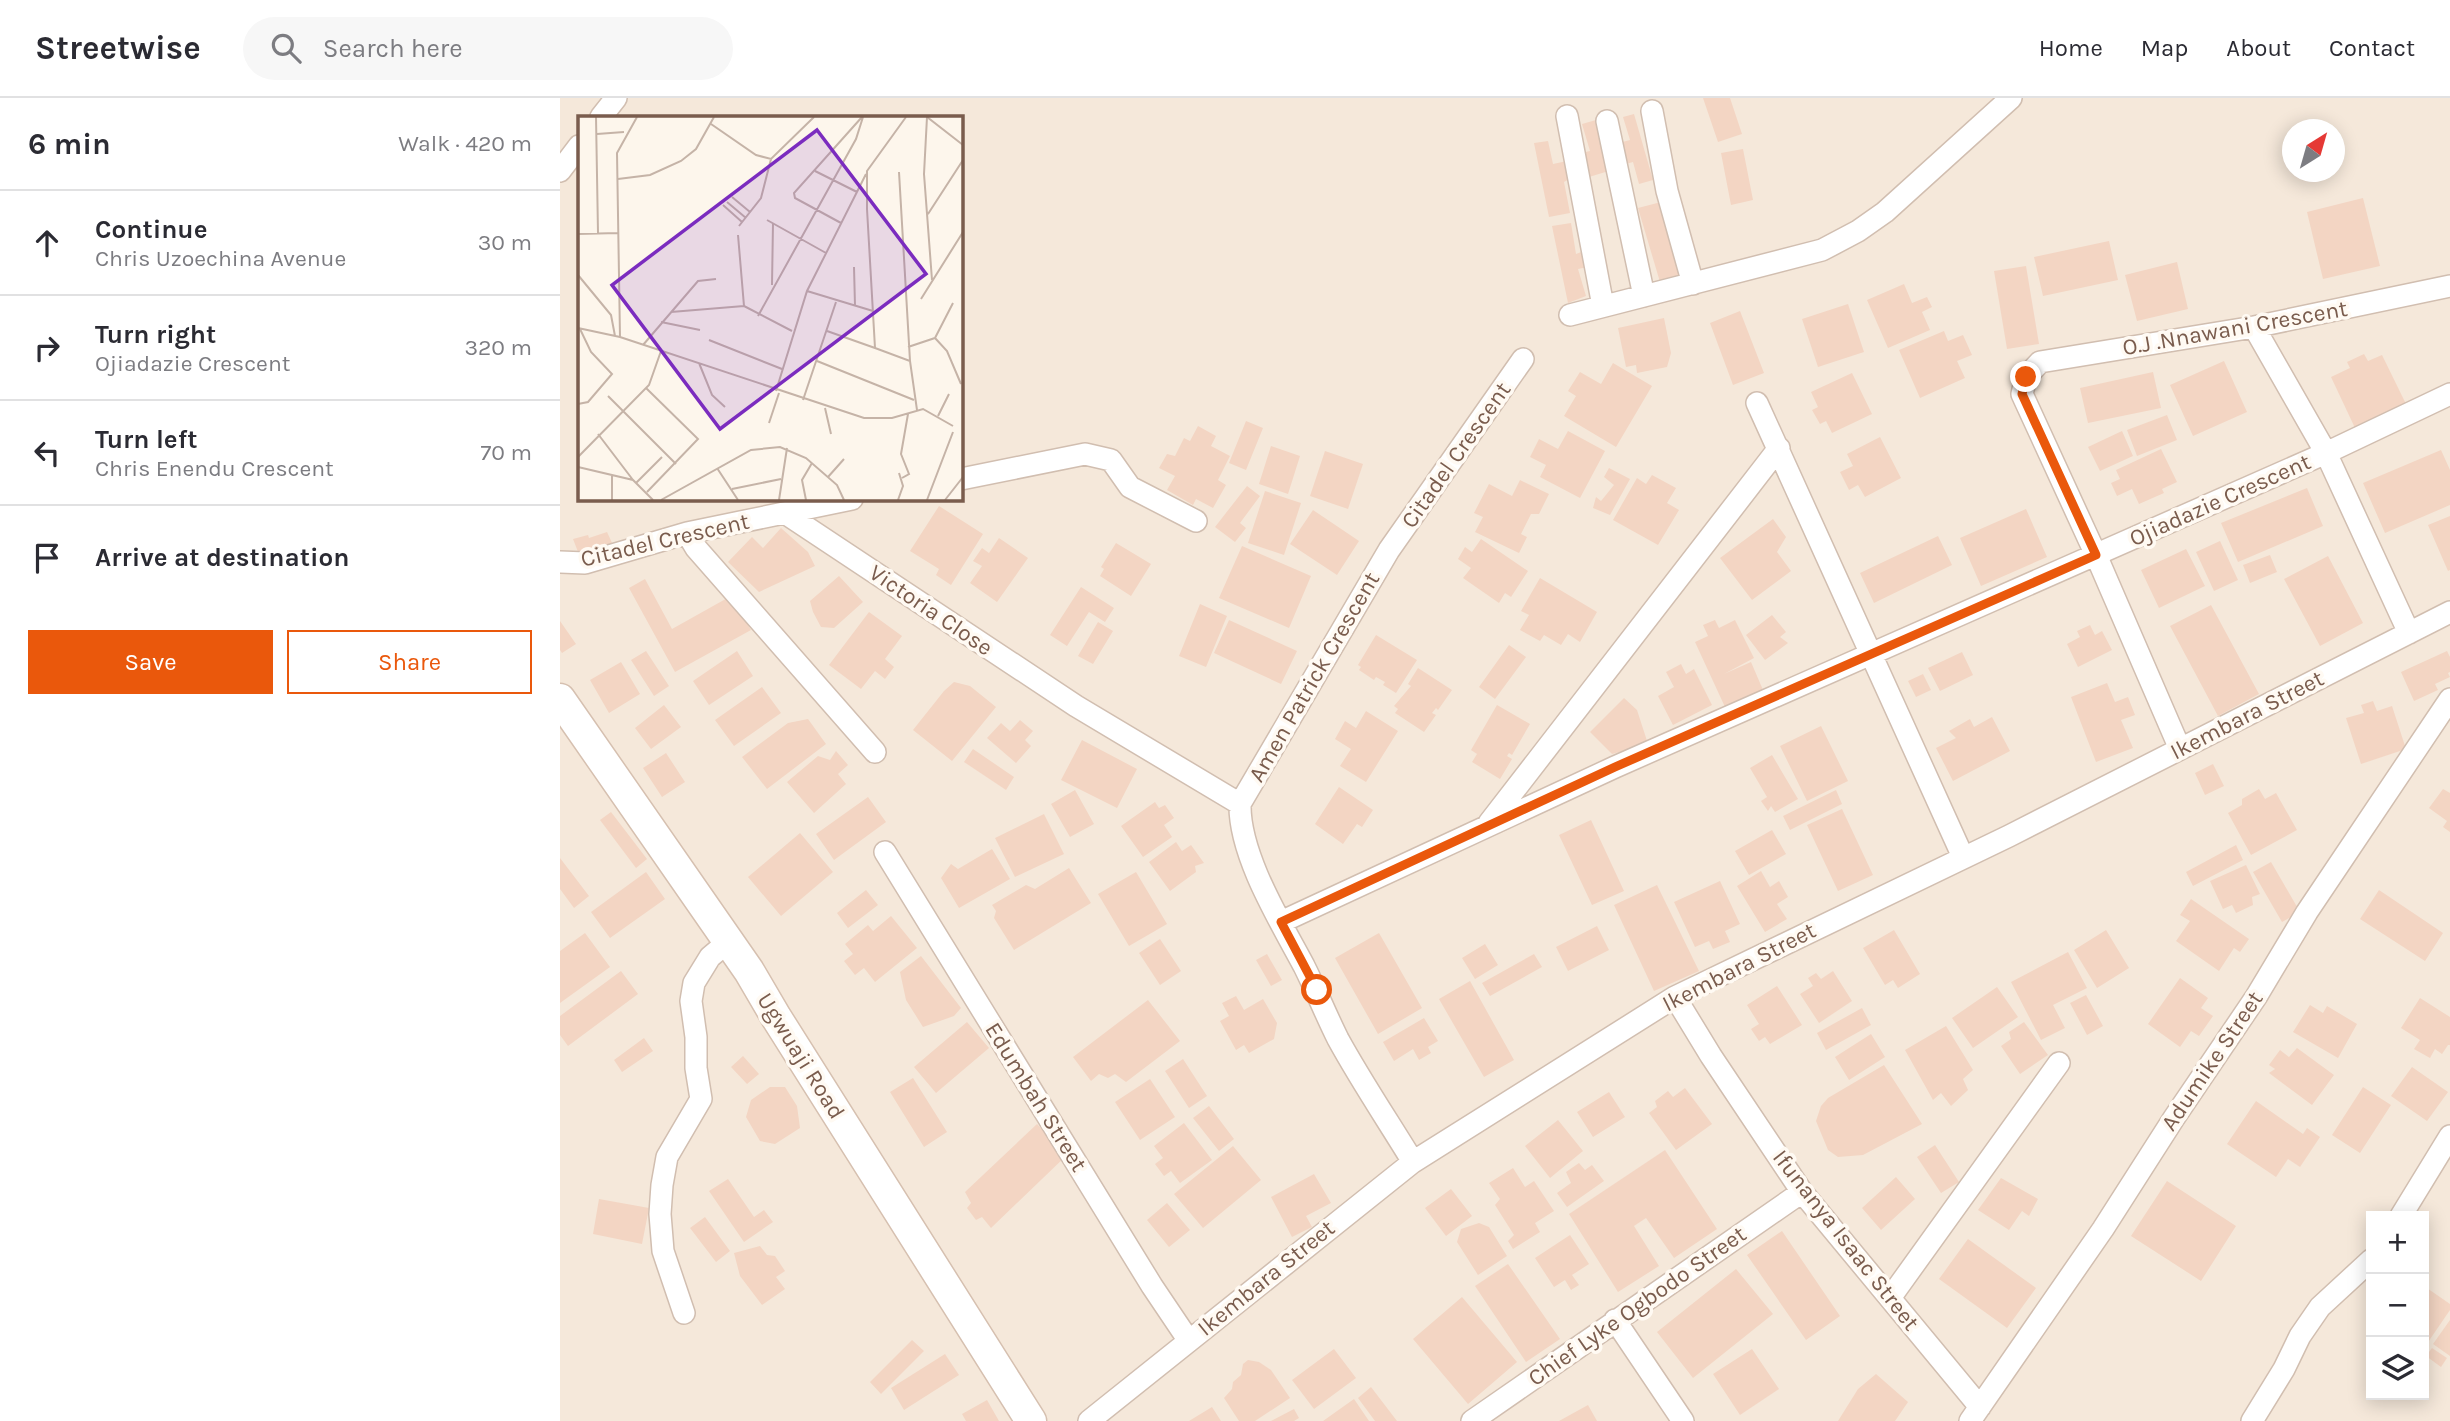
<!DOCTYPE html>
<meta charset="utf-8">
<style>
body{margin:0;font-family:Karla,sans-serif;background:#f7f7f7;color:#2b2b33}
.controls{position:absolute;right:21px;bottom:21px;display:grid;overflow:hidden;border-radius:0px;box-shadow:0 4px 18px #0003}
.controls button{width:63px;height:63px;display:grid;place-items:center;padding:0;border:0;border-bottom:2px solid #e1e1e2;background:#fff;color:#2b2b33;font:35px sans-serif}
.compass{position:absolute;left:1722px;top:21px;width:63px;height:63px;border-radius:50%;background:#fff;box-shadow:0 4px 18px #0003;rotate:37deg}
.stop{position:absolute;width:21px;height:21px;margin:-16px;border:5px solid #ea580c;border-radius:50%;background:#fff}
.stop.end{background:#ea580c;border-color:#fff;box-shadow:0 2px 7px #0008}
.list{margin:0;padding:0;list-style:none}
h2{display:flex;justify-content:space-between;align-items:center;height:91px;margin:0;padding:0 28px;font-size:30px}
h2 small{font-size:23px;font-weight:400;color:#7c7c81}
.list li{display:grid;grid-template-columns:46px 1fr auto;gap:21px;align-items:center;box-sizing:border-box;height:105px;padding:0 28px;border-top:2px solid #e1e1e2}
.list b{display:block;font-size:26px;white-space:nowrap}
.list p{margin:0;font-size:23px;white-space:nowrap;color:#7c7c81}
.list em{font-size:23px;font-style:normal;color:#7c7c81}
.actions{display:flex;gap:14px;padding:21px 28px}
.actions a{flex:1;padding:16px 0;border:2px solid #ea580c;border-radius:0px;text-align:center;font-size:24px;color:#ea580c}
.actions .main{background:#ea580c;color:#fff}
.icon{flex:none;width:38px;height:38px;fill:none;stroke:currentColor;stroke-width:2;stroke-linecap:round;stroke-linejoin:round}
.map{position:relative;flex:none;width:1890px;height:1323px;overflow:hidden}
header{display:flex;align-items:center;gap:42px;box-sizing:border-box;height:98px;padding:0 35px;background:#fff;border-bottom:2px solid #e1e1e2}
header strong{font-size:33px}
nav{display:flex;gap:38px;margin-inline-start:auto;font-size:24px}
.search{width:490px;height:63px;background:#f7f7f7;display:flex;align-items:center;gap:18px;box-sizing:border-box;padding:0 24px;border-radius:38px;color:#7c7c81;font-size:26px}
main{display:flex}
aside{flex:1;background:#fff}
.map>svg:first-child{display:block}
</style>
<header>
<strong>Streetwise</strong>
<div class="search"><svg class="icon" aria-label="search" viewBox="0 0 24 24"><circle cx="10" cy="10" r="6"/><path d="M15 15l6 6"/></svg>Search here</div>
<nav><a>Home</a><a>Map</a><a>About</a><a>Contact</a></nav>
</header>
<main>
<aside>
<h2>6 min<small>Walk · 420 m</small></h2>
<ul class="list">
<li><svg class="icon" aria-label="ahead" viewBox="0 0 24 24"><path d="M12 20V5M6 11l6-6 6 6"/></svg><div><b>Continue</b><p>Chris Uzoechina Avenue</p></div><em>30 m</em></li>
<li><svg class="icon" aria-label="right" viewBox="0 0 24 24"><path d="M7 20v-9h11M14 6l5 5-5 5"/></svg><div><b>Turn right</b><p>Ojiadazie Crescent</p></div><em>320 m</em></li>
<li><svg class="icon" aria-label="left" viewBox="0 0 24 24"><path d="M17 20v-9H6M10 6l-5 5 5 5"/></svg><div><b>Turn left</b><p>Chris Enendu Crescent</p></div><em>70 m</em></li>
<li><svg class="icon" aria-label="arrive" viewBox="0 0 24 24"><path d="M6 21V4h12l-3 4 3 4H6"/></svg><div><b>Arrive at destination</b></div></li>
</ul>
<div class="actions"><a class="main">Save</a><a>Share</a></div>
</aside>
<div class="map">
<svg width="1890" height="1323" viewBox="0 0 1890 1323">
<rect width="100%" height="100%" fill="#fdf6ec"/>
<path fill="#f5e8da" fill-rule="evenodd" d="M0,0H1890V1323H0ZM19,19H401V401H19ZM1732,32H1774V74H1732ZM1811,1118H1864V1297H1811Z"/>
<path fill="#f3d5c3" d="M1143,0H1170L1182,36L1158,44Z
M1074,16L1093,82L1079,86L1073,64L1062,67L1055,46L1070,42L1063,19Z
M1036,22L1052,72L1029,79L1021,55L1030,53L1022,26Z
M988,43L993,66L1007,63L1011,80L1004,84L1010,115L989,119L974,45Z
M1183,51L1193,102L1171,107L1161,55Z
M1803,100L1820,168L1763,181L1747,114Z
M1101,104L1122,178L1100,184L1078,110Z
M1011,125L1016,156L1024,153L1028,169L1018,171L1026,198L1008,205L992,128Z
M1549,143L1558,182L1483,198L1474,159Z
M1617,164L1628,211L1577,223L1565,177Z
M1466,168L1479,246L1447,251L1434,173Z
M1344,186L1352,205L1367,199L1372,209L1362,214L1370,232L1328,250L1307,202Z
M1288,206L1304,254L1258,269L1242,221Z
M1180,213L1204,275L1173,287L1150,225Z
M1104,220L1111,255L1107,269L1077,275L1076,267L1066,269L1058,230Z
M1384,233L1388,243L1403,237L1412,257L1397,263L1405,280L1360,300L1339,252Z
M1804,256L1808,263L1822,257L1846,306L1795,330L1771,279L1790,270L1787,264Z
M1664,263L1687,314L1633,338L1610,287Z
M1053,265L1092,288L1056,349L1004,318L1016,298L1008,293L1020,274L1041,286Z
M1593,274L1601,310L1528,325L1520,290Z
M1292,275L1312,316L1272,335L1266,323L1260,326L1252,312L1258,309L1251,294Z
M1607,317L1617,342L1577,358L1567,332Z
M686,323L703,330L686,372L669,365Z
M638,328L656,338L651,348L670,358L658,382L666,387L653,410L636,401L633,407L607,392L615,378L599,370L607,356L615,358L624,340L630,343Z
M1008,333L1045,353L1020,400L980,379L986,367L970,359L979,341L998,351Z
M1562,333L1573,358L1540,373L1528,349Z
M1320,339L1341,380L1305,399L1298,387L1289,392L1280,374L1293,368L1287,356Z
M711,348L740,358L728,396L699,386Z
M1601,351L1617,384L1602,391L1604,395L1579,406L1572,391L1557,398L1551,385L1560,381L1556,372Z
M1881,352L1890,372V407L1825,435L1803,385Z
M765,353L803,366L788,411L750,398Z
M1049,370L1070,381L1050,417L1033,410L1036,399L1041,403L1054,387L1044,379Z
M1092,377L1116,390L1107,405L1119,412L1098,447L1053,422L1077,380L1086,386Z
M960,382L989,396L979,416H971L961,436L967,439L959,455L915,434L923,419L914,415L929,386L952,398Z
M687,388L700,398L680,425L686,430L675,444L655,429Z
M1747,390L1763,428L1678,464L1661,425Z
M705,393L741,405L724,457L688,445Z
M379,408L423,436L391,487L376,477L379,471L350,453Z
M1466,411L1487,459L1421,488L1400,440Z
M753,412L799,443L777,477L730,446Z
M1890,418V472L1888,473L1868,427Z
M1213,421L1226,439L1217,454L1231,473L1192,502L1160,460Z
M221,430L248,454L255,468L199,494L168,464L192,439L203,450Z
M47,434L53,447L20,459L13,441L28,437L29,440Z
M1378,438L1392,467L1314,505L1300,475Z
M439,440L468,460L437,504L410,485L422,468L413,463L422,450L429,455Z
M921,441L968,473L951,499L945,495L939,505L903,480L911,470L898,461L905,449L912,454Z
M1660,443L1678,482L1654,493L1636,454Z
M556,445L591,466L571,498L540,478L544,471L541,469Z
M682,448L751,478L729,530L659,500Z
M1626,451L1645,488L1599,510L1581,472Z
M1710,457L1717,474L1690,485L1683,467Z
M1768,458L1803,525L1760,548L1724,481Z
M279,478L303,504L274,530L261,529L253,514L250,503Z
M980,480L1037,514L1020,544L1008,536L1001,547L984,537L980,543L960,532L969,517L961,513Z
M85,481L112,531L171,498L191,532L115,574L69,490Z
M521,489L554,510L545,524L529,514L507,548L490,537Z
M640,506L667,518L646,569L619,558Z
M1651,507L1699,596L1658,618L1610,528Z
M309,514L342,538L325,561L334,569L325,581L315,573L301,591L269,567Z
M1212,517L1226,534L1220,539L1228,545L1205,562L1186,537Z
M669,522L737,553L721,586L654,555Z
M1155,522L1159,530L1175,522L1194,560L1164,576L1191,564L1203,592L1165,609L1135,544L1148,538L1143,527Z
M0,523L16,546L2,555L0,552Z
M538,524L553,533L533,566L518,558Z
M1530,527L1535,537L1542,533L1552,552L1518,569L1507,546L1520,539L1517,533Z
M816,537L857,562L836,595L823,587L825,584L816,579L814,582L799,572L801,569L798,567Z
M949,547L966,559L935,601L919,589Z
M86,553L109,588L94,598L71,562Z
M177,553L193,578L149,607L133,583Z
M1887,553L1890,559V574L1888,575L1890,579L1875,586L1878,592L1854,603L1841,574Z
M1402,554L1413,577L1380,593L1368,570Z
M61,564L80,596L49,615L30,582Z
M1121,566L1126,576L1134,571L1152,607L1113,627L1098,598L1114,589L1106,574Z
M858,570L892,592L878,612L876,610L872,615L876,617L864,634L835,615L838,611L834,608L851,588L848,586Z
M1363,576L1371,592L1356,599L1348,583Z
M394,584L410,588L436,609L392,663L353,632L384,593Z
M1547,585L1555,604L1568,599L1575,617L1561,622L1573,650L1536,664L1511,599Z
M202,589L221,615L174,648L155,622Z
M1064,600L1077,612L1088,646L1052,656L1030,634Z
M1813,603L1817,613L1832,608L1846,651L1801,666L1786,620L1804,615L1801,607Z
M104,607L121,629L91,651L75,630Z
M937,607L970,626L952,657L949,655L947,658L952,661L940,681L912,664L917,656L911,652Z
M806,613L838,633L806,684L780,668L791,651L775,641L785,623L796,630Z
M1432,619L1450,653L1393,683L1376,650L1396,640L1389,633L1410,621L1414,629Z
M248,621L266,646L207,691L182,659L228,625Z
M460,622L473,633L465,642L471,648L456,665L427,640L441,625L450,633Z
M1261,628L1288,683L1247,703L1220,648Z
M522,642L577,671L557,710L501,682Z
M413,651L454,679L446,692L404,664Z
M276,653L288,667L278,676L286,686L254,715L227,684L258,658L270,662Z
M106,655L125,684L102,699L83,670Z
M1212,657L1238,701L1215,714L1211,708L1208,713L1201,703L1207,699L1190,670Z
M1653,666L1664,688L1645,697L1635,675Z
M779,689L813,712L802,729L797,726L783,746L755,726Z
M1699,691L1705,701L1716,695L1737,732L1691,757L1668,715L1682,707V701Z
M1883,691L1890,695V734L1883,729L1887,723L1869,710Z
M515,692L534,726L510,739L491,706Z
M1276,692L1282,706L1230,732L1223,718Z
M308,699L326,724L274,762L256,736Z
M595,704L599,710L605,707L614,720L604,727L612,739L583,759L561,728Z
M1282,711L1313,777L1278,793L1247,727Z
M51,714L87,761L76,770L40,722Z
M484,716L504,756L455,779L435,740Z
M1031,722L1064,793L1032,807L999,737Z
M1212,732L1226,756L1189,777L1175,753Z
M240,735L273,774L221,818L188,779Z
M616,744L622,753L631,747L644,765L635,768L636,774L610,793L589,764Z
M1676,747L1683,762L1633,788L1626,774Z
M432,751L450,781L399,810L381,780L391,766L398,771Z
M0,760L29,798L14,810L0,791Z
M1711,764L1740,814L1722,824L1693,774Z
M1686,767L1700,796L1692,799L1693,807L1676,815L1672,807L1663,811L1650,783Z
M509,770L531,805L454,852L434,820L436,813L432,807L466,787L475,791Z
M1201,773L1210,789L1219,783L1228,799L1217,806L1227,821L1205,834L1177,788Z
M86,774L105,801L50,840L31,814Z
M576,774L607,826L569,848L538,796Z
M1160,783L1180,826L1165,833L1170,844L1153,851L1149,843L1135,849L1114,804Z
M1097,787L1139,873L1094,893L1054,807Z
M306,792L318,807L288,830L277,815Z
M1819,792L1883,835L1865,863L1800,821Z
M1631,801L1689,841L1680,854L1674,850L1659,873L1616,843L1630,823L1620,817Z
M331,818L357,850L315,884L304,870L295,877L284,863L293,856L285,846L308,827L313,833Z
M1037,828L1049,852L1008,873L996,849Z
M1334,832L1360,876L1338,890L1333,882L1325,887L1303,850Z
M1546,832L1569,870L1537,890L1514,852Z
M25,835L50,869L0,905V853Z
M819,835L862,910L818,936L775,860Z
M600,841L621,873L600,887L579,855Z
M925,846L938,867L915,881L902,860Z
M1508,854L1527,890L1493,907L1505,930L1481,942L1451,884Z
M707,856L722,882L711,888L696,862Z
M974,856L982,869L930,898L922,885Z
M361,858L401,910L394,918L363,929L346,902L340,874Z
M61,873L78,896L8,948L0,937V918Z
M1273,873L1292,903L1259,925L1240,896L1253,888L1248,880L1256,875L1261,881Z
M1620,880L1648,900L1641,910L1653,918L1639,938L1631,933L1620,949L1588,926Z
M910,883L954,962L924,979L879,901Z
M1217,888L1242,927L1210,946L1205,939L1199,943L1191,931L1199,926L1187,907Z
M1437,889L1458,919L1413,950L1392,920Z
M1526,897L1543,928L1527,937L1510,905Z
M676,898L684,912L703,901L717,925L714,941L689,955L684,947L676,952L660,923L669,918L662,905Z
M1860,900L1890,919V947H1888L1882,956L1875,951L1870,960L1854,951L1860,942L1841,930Z
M588,902L620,943L566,984L555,976L548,980L539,976L531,983L513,959Z
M1750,907L1763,915L1767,908L1797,926L1778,960L1733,934Z
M1302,910L1311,927L1266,952L1257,935Z
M864,920L878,943L868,949L871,955L859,962L853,951L834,963L823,944Z
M407,924L429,950L376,995L354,969Z
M1464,924L1488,957L1460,976L1441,948L1451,941L1449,934Z
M1386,928L1413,972L1403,981L1408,992L1391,1008L1381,995L1373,1002L1345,952Z
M1311,936L1325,959L1289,982L1275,959Z
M84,940L93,953L62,974L54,962Z
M1737,950L1774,977L1752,1007L1709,975L1715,971L1709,967L1720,952L1729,959Z
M183,958L199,976L187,986L171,969Z
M623,961L647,998L629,1010L605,973Z
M1324,967L1362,1026L1303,1057L1278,1059L1268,1052L1256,1023L1261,1008L1268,1000Z
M1852,969L1888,994L1867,1023L1831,998Z
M353,980L387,1034L364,1049L330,994Z
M590,981L615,1019L580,1042L555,1004Z
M210,989H225L237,1008L240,1030L215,1046L200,1043L186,1019L191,1002Z
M1803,989L1831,1007L1800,1055L1772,1037Z
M1125,990L1152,1026L1116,1052L1089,1015L1097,1009L1095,1003L1108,993L1113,999Z
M1049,994L1065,1019L1033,1039L1017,1014Z
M1696,1003L1743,1036L1747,1030L1760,1039L1740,1069L1728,1061L1716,1079L1667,1046Z
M649,1008L674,1041L659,1053L633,1020Z
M998,1022L1023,1053L990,1080L965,1048Z
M624,1025L652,1062L620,1085L611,1073L604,1078L595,1066L603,1060L594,1048Z
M477,1026L507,1057L431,1130L422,1119L416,1122L407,1110L411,1105L405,1094Z
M1375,1047L1399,1084L1381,1095L1357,1059Z
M673,1048L701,1082L643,1130L614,1096Z
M1105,1052L1157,1131L1114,1160L1086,1120L1074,1128L1099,1168L1058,1194L1009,1116Z
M1019,1065L1025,1072L1032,1067L1044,1083L1007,1109L997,1095L1011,1085L1006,1074Z
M953,1070L965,1089L974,1083L994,1113L975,1125L980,1134L953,1151L948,1143L954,1137L935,1107L940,1101L929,1085Z
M754,1076L771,1105L746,1118L752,1129L732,1139L711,1099Z
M1336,1079L1355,1101L1321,1132L1302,1110Z
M1441,1080L1478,1101L1469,1118L1462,1113L1449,1132L1418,1112Z
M168,1081L194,1119L204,1112L213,1124L184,1144L149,1093Z
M1607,1083L1676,1128L1641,1183L1571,1138Z
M891,1091L912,1118L886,1138L865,1110Z
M39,1101L89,1110L82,1146L33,1136Z
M607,1105L630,1132L609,1149L587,1122Z
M145,1119L170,1153L156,1164L130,1130Z
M919,1125L929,1129L947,1158L918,1177L897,1144L901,1131Z
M1222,1133L1280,1218L1246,1242L1187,1157Z
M1010,1137L1029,1166L1012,1177L1019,1187L1011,1192L1005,1182L994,1189L975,1160Z
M1408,1141L1476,1190L1447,1230L1379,1181Z
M200,1148L207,1157L215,1158L225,1173L216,1179L225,1191L202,1207L180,1178L174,1155Z
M948,1166L1000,1241L966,1264L915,1188Z
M1176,1171L1213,1216L1133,1280L1097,1234Z
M1864,1188L1890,1206V1212L1864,1250Z
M902,1199L957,1264L908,1306L853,1241Z
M1890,1222V1258L1873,1246Z
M352,1242L364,1253L321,1296L310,1284Z
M1872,1250L1887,1260L1881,1269L1866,1258Z
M774,1251L796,1280L754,1311L732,1282Z
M1192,1251L1219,1291L1180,1317L1153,1276Z
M385,1256L399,1277L344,1312L331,1290Z
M688,1262L699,1264L711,1272L730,1300L695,1323H679L664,1300L672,1291L673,1284L681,1277L683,1266Z
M1316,1276L1348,1304L1335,1323H1278L1298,1291Z
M811,1289L837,1323H815L798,1300Z
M794,1301L809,1323H763Z
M427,1302L439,1323H406L402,1316Z
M1028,1307L1037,1323H999Z
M652,1309L661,1323H629Z
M734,1311L739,1320L734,1323H711Z"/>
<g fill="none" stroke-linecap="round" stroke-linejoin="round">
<defs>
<path id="minor" d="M1092,13L1107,93L1133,186
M1007,18L1043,208
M41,19L56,0
M1047,23L1084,198
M0,73L19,48
M1010,217L1262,152L1298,133L1325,114L1451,0
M1694,229L1766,355L1849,535
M1197,305L1403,759
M401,381L525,356L551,362L570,389L636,423
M225,415L516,608L680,706
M127,435L136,450L315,654
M0,464L25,465L127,435L292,401
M1620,651L1536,457L1462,296L1466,279L1480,264L1694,229L1890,188
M929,725L1219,350
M325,754L592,1188L629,1243
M721,824L1055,669L1766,355L1890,296
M1115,899L1151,958L1242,1094L1420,1309
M853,1064C828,1023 801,983 778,941C766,917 756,892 744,868C720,823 679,757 680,706L829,452L963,261
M1841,1118L1890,1038
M1330,1200L1499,965
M124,1215L103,1153L100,1116L102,1087L107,1059L141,1001L136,970V939L131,903L134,885L150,859L169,843
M1055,1222L1123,1323
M529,1323L853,1064L1115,899L1449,738L1890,514
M912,1323L1242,1094
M1410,1323L1543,1131L1614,1020L1696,899L1747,814L1890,601
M1692,1323L1724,1271L1740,1238L1760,1209L1811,1162"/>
<path id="secondary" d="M0,601L189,873L216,919L471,1323"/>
</defs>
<use href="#minor" stroke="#d1beb0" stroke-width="24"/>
<use href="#secondary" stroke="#d6c0b0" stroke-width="33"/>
<use href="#minor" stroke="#fff" stroke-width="21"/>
<use href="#secondary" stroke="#fff" stroke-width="30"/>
</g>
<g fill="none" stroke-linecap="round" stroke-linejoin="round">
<path stroke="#ea580c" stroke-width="9" d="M757,892L721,824L1055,669L1536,457L1462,296L1466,279"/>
</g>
<g text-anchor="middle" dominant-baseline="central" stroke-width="7" stroke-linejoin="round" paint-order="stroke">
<g font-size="23" fill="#7a5c4d" stroke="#fffaf3">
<text transform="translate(1675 230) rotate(-10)">O.J .Nnawani Crescent</text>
<text transform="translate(896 357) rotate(-55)">Citadel Crescent</text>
<text transform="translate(1660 402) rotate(-24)">Ojiadazie Crescent</text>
<text transform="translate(105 442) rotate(-13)">Citadel Crescent</text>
<text transform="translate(371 512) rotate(34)">Victoria Close</text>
<text transform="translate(754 579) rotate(-60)">Amen Patrick Crescent</text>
<text transform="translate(1687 617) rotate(-27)">Ikembara Street</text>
<text transform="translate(1179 869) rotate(-27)">Ikembara Street</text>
<text transform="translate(241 958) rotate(58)">Ugwuaji Road</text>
<text transform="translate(1652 963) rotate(-56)">Adumike Street</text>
<text transform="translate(476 999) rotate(58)">Edumbah Street</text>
<text transform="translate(1286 1142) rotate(52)">Ifunanya Isaac Street</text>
<text transform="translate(706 1180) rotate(-39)">Ikembara Street</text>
<text transform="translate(1077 1208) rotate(-35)">Chief Lyke Ogbodo Street</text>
</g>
</g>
<g transform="translate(18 18)">
<rect width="385" height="385" fill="#fdf6ec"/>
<path fill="none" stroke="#c5b3a7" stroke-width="2" d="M18,1L20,117M328,1L289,55V93L297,232L332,245L339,294M133,8L178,39L193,43L236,1M19,18L46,16M237,55L279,76M321,56L332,245M40,63L72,59L103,45L118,33L136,1M154,81L172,96M149,86L168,102M145,89L164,106M350,98L385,44M189,104L248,137M263,107L217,82L216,77L284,1M161,110L183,82L193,43M0,118L40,117M160,119L166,190M276,151L277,190M0,159L33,199L37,220M354,164L346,58L349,1L385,29M194,169L195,107M229,175L295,195M343,183L385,116M166,190L214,215M93,196L166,190M180,200L278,23L285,1M83,206L122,214M0,212L42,221L286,302H314L345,293L375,310M249,215L297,232M42,221L39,37L59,1M357,222L375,187M131,224L204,253M65,229L120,165L138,163M330,231L357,222L369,235L383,268M239,245L336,284M121,247L134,279L147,291M68,272L120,323L69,376M198,275L229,175L288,58M30,280L98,348M225,284L258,186M0,288L10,286L34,258L13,236L2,213M247,292L253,318M360,300L371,278M191,307L201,277M20,318L55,364M0,341L71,269L83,235M0,351L55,364L75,384M139,352L160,384M34,360V384M250,361L266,343M324,362L331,358L323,338L330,298M58,367L84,341M154,373L203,363M83,384L173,334L202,331L228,342L259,369L266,384M201,384L209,332M228,384L224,364L234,347M320,384L325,370L321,357M349,384L375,316M367,384L385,361"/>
<path fill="#7b2cbf" fill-opacity="0.15" stroke="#7b2cbf" stroke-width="3.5" d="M239,14L348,158L142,313L34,169Z"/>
<rect width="385" height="385" fill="none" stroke="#7a5c4d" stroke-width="3.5"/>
</g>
</svg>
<div class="controls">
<button>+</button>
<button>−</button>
<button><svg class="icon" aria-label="layers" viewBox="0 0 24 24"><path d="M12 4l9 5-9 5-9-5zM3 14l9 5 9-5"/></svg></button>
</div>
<svg class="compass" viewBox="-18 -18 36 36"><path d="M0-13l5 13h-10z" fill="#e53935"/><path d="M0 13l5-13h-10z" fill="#7c7c81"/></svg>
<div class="stop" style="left:757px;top:892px"></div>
<div class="stop end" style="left:1466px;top:279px"></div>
</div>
</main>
